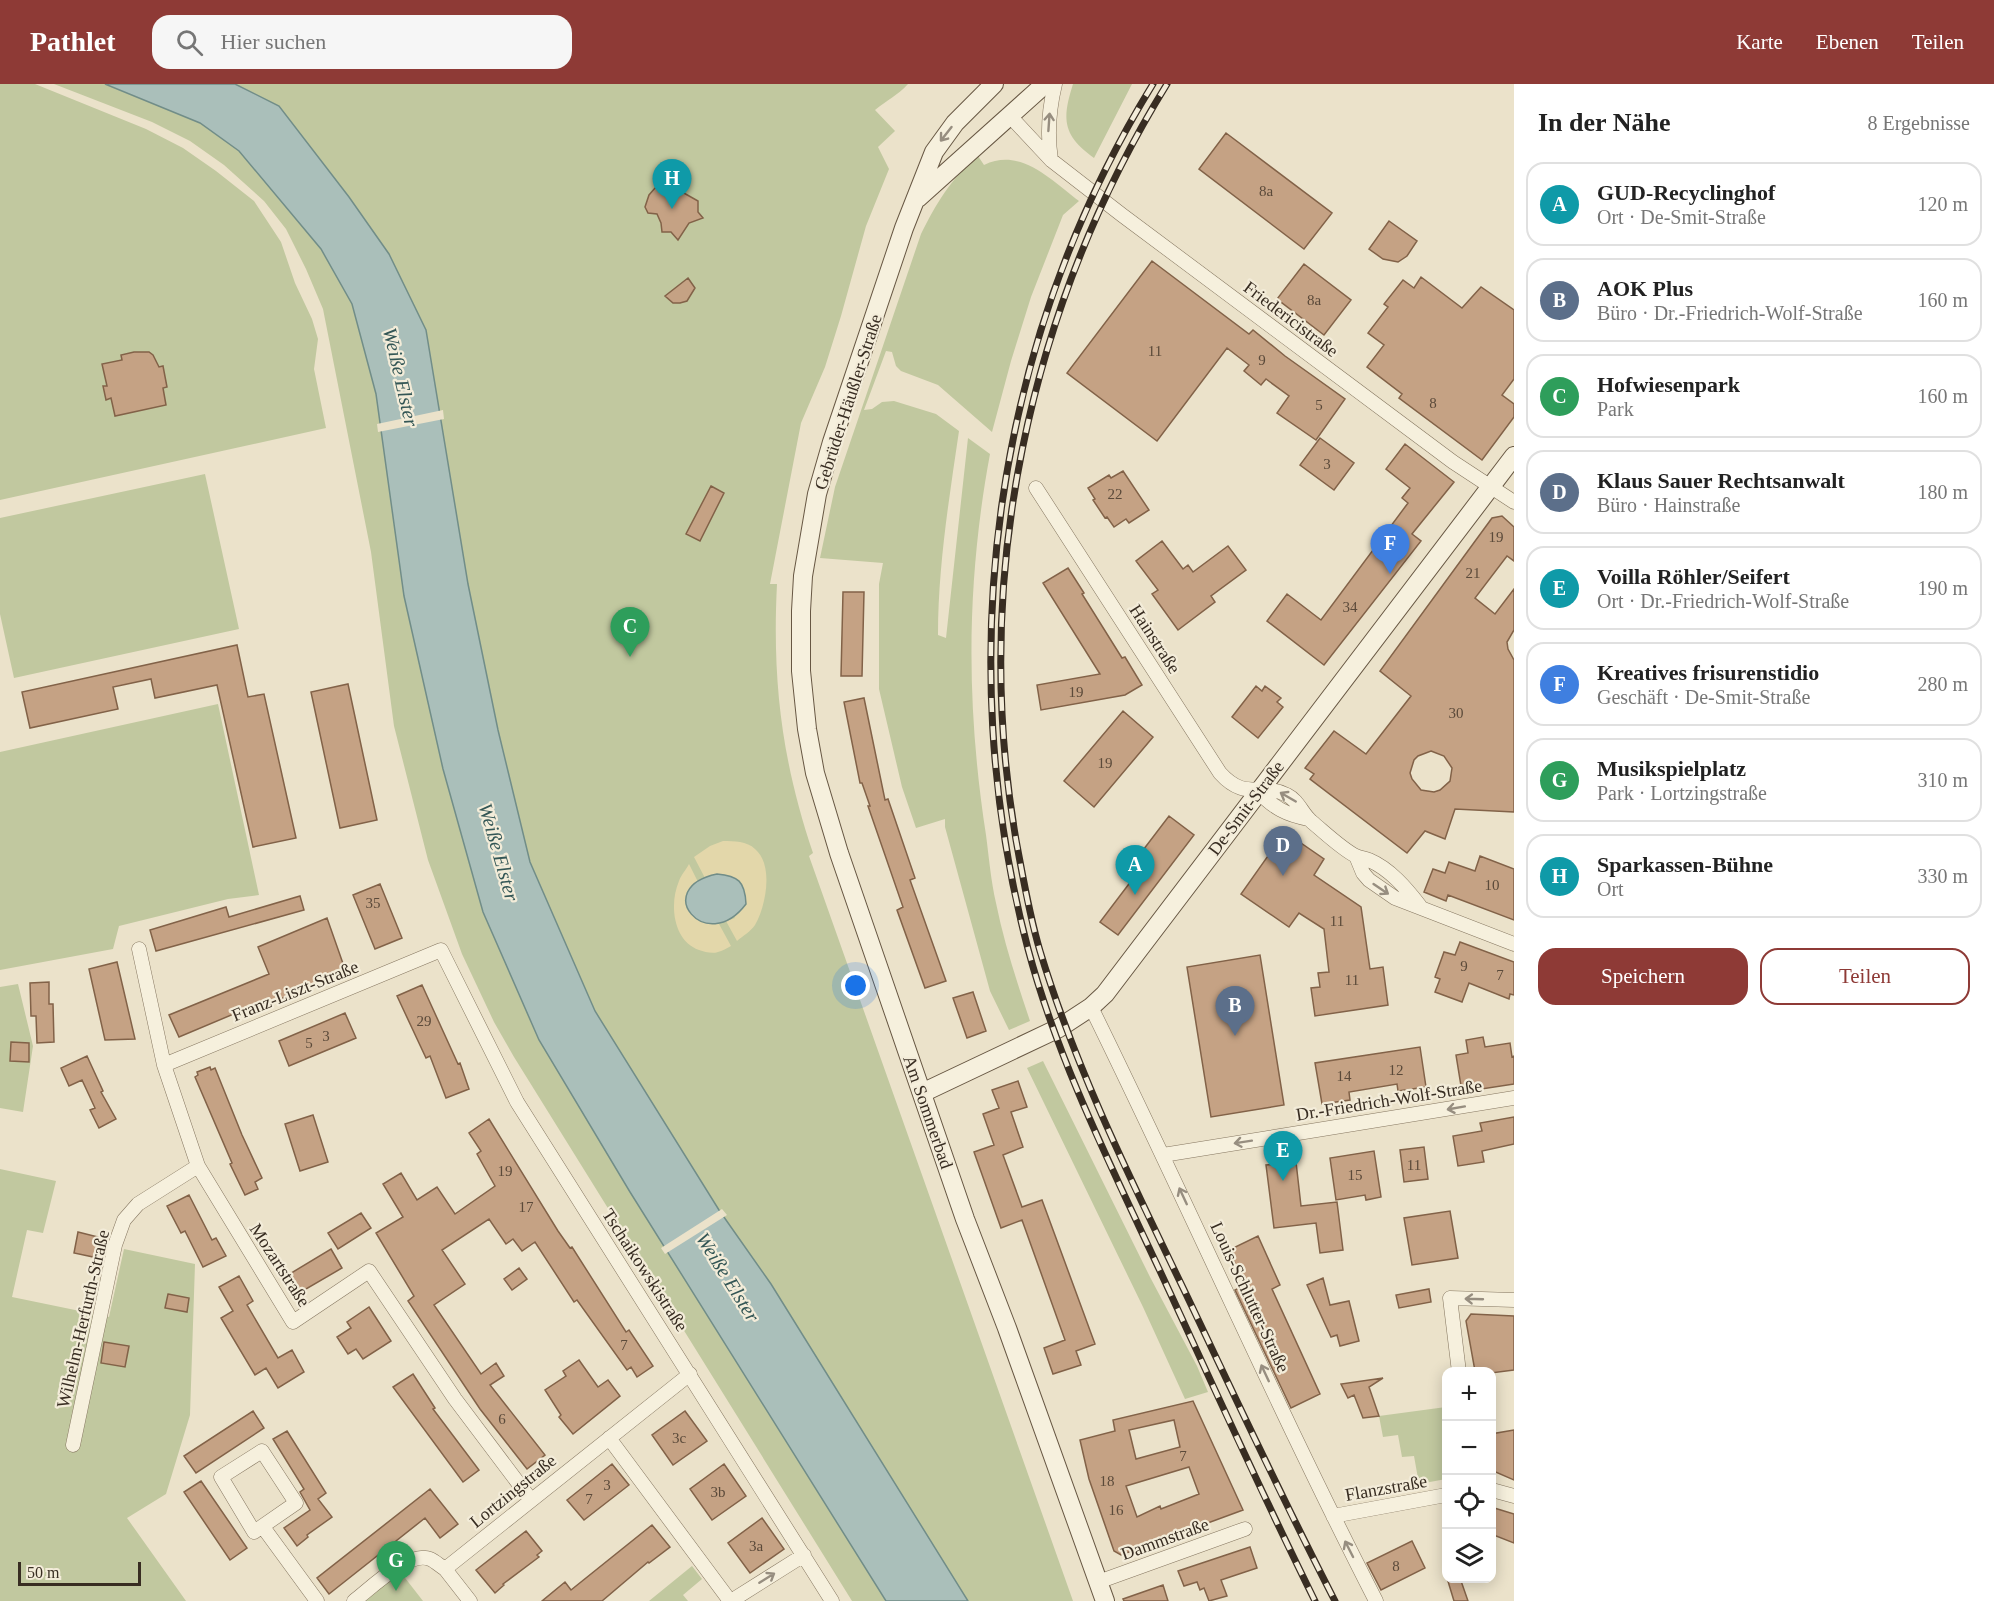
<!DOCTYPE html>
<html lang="de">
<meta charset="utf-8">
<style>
body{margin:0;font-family:"Times New Roman",serif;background:#f6f6f6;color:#222}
.controls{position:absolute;right:18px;bottom:18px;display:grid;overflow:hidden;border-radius:12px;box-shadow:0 3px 15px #0003}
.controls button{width:54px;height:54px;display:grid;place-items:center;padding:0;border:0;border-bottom:2px solid #e0e0e0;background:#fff;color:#222;font:30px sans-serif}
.scale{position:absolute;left:18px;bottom:15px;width:123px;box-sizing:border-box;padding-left:6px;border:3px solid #382d22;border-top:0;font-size:16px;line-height:21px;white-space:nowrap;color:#382d22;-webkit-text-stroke:4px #f3ecd9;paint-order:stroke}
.you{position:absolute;left:856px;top:902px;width:21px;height:21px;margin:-15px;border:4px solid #fff;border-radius:50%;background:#1a73e8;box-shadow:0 0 0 9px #1a73e833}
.badge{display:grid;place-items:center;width:39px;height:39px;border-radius:50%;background:#8e3a36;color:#fff;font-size:20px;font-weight:700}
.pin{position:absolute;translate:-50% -50px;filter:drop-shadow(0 2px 3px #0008)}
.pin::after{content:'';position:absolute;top:32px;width:21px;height:18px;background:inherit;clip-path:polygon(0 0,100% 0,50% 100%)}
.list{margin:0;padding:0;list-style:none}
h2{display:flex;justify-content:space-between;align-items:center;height:78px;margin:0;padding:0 24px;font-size:26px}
h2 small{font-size:20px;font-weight:400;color:#767676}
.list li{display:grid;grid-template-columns:39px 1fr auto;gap:18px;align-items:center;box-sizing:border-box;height:84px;margin:0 12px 12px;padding:0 12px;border:2px solid #e0e0e0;border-radius:18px}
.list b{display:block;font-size:22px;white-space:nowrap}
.list p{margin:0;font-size:20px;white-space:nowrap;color:#767676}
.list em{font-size:20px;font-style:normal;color:#767676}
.actions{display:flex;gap:12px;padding:18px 24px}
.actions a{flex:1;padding:14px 0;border:2px solid #8e3a36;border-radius:18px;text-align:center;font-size:21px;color:#8e3a36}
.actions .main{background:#8e3a36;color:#fff}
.icon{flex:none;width:33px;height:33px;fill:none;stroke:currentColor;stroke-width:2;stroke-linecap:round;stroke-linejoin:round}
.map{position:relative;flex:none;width:1514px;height:1517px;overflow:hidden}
header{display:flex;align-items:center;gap:36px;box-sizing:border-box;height:84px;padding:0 30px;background:#8e3a36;color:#fff}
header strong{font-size:28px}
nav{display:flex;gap:33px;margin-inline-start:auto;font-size:21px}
.search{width:420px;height:54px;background:#f6f6f6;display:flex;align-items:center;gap:15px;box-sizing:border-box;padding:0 21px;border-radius:18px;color:#767676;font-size:22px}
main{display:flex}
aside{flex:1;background:#fff}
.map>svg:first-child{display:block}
</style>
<header>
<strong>Pathlet</strong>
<div class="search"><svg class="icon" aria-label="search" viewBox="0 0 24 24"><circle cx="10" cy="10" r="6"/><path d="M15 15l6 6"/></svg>Hier suchen</div>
<nav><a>Karte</a><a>Ebenen</a><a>Teilen</a></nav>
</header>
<main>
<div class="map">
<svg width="1514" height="1517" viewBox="0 0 1514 1517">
<rect width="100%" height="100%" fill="#ebe2ca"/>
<path fill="#c1c89f" d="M0,0H35L146,45L183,64L216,87L254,117L281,158L295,199L312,235L318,255L314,285L326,344L0,416Z
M54,0H105L200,39L239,67L321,165L352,220L376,310L404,512L443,685L483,828L539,956L630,1108L886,1517H852L514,973L494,938L462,870L428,776L394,642L371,468L323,225L306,185L286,145L264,117L224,81L190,57L152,38Z
M235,0H908C897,12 887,16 875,26L895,47L878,63L889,85L866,142L841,232L825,283L801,339L770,500H777C772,598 782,677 813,769L809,772L1073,1517H968L771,1200L719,1126L595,927L530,778L498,646L468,500L426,246L389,170L349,113L279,22Z
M1073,0H1132L1094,74C1062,51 1062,35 1073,0Z
M978,72L984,81C1021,63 1051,96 1079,117L1063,131L1031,213L1011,277L992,348L938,301L901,287L896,282L892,268L886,267L864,326L872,325L882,318L894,317L936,330L959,347C949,415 938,483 938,551L946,554L968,354L990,370C966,499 966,622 986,751C989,774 991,797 996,819C1004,859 1017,898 1030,937L1009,946L990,907L945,743V735L916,744L902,703L879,605V500L883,479L820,474L835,403L921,150C936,120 951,94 978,72Z
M205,390L239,545L14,594L0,530V434Z
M218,620L259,811L228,815L119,842L113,865L0,886V668Z
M18,900L33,962L23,1028L0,1024V903Z
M1043,977L1150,1193L1197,1282L1208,1308L1185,1315L1143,1223L1027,984Z
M0,1085L56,1097L43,1149L27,1146L12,1213L109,1233L124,1165L195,1180L190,1331L166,1410L127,1434L186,1517H0Z
M1446,1323V1395L1419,1400L1414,1372L1402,1373L1398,1351L1383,1353L1379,1332Z
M692,1482L702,1495L683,1511L688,1517H649Z
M402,1490L423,1517H363L396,1491V1496L402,1497Z"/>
<path fill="#e3d7aa" d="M723,757C734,757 747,757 755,765C774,781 766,822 755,841C751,847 743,852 737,857L726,837L735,834L710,792L705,794L694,773L710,762Z
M689,780L698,798L686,809L711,840H719L731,862C727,864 722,867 718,868C712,870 705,868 699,866C673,857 669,820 679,797C681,791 686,786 689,780Z"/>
<path fill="#aabfba" stroke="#718d88" stroke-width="1.5" d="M105,0H235L279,22L349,113L389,170L426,246L468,500L498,646L530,778L595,927L719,1126L771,1200L968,1517H886L630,1108L539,956L483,828L443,685L404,512L376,310L352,220L321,165L239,67L200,39Z
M717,790C738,792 745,797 746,820C706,873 650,804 717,790Z"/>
<path fill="#ebe2ca" d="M443,326L444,335L378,348L377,340Z
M722,1125L727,1131L665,1170L661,1164Z"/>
<path fill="#c5a284" stroke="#826248" stroke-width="1.5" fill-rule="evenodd" d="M1226,49L1332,129L1304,165L1199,85Z
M675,96L682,98V108L698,117V128L703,134L689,139L678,156L671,148H662L661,139L657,130L648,129L645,123L649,111L655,104L668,97Z
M1389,137L1417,157L1407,172L1398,178L1383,175L1369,165Z
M1152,177L1249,250L1253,246L1285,272L1345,315L1316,356L1277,329L1289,312L1266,295L1261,301L1244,287L1249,281L1227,264L1157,357L1067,289Z
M1304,180L1351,216L1324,251L1277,215Z
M1421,193L1462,224L1481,203L1514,226V295L1502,311L1514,320V333L1482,376L1399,314L1402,310L1367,283L1384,261L1368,249L1388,223L1384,220L1403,196L1414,204Z
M688,194L695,204L687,217L680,219H673L665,212Z
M134,268H149L153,271L159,283L163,282L167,303L163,304L166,321L115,332L111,314L106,316L103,302H107L102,280L122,276L121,271Z
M1320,354L1354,379L1334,406L1300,381Z
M1405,360L1454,398L1412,450L1421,457L1324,581L1267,537L1287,510L1321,536L1408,419L1402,414L1410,404L1386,385Z
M1123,387L1149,426L1129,439L1126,435L1114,443L1107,433L1105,434L1093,416L1095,415L1088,404L1109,391L1111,394Z
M711,402L724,409L700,457L686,450Z
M1502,432L1514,443V477L1507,472L1475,514L1495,530L1514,505V546L1507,558L1508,565L1514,576V728L1455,725L1445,755L1425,747L1407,769L1310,695L1314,690L1305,684L1334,647L1366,670L1411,612L1380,587L1492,434ZM1431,667L1444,672L1452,684L1450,697L1440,706L1434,708L1421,706L1412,695L1410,689L1414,676L1418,672Z
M1162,457L1183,485L1188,481L1193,488L1228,462L1246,486L1211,512L1215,518L1178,546L1152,510L1158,506L1136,477Z
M1068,484L1084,509L1082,510L1122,574L1125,573L1142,601L1125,611L1041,626L1037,601L1100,590L1043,499Z
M843,508H864L862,592H841Z
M237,561L248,613L264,610L296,754L253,763L217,601L155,614L151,595L113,603L118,625L30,644L22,608Z
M348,600L377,736L340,744L311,608Z
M1256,602L1262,607L1265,602L1281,614L1277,618L1283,623L1258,654L1232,633Z
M864,614L885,716L888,715L915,794L910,796L946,897L925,904L897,826L903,823L868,722H870L862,699H860L844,618Z
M1123,627L1153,653L1094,723L1064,697Z
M1169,732L1194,751L1118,851L1100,838L1141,784L1134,778Z
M1285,748L1324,775L1314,791L1361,823L1370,885L1383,883L1388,921L1315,932L1311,904L1320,903L1318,889L1329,888L1324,845L1299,829L1289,843L1241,810Z
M1480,772L1514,785V836L1448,811L1446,817L1424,808L1433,785L1445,789L1449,778L1475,787Z
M380,800L402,854L375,865L353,811Z
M300,812L304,826L156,867L150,846L226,823L229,833Z
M327,834L346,888L256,925L255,921L179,953L169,931L269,890L258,863Z
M1460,858L1514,878V911L1510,910L1509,915L1469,899L1462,918L1435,908L1440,895L1435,893L1444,868L1455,871Z
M1260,871L1284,1021L1211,1033L1187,883Z
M117,878L135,955L105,956L89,885Z
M49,898V920H53L54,958L37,959L36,932H31L30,899Z
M422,901L458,980L460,979L469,1005L446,1014L430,972L426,974L397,912Z
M973,908L986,947L967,954L953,914Z
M345,929L356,954L289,982L279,957Z
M1483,953L1485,963L1510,959L1512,973L1514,972V1000L1462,1008L1456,971L1468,969L1466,956Z
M11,958L29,959V978L10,977Z
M1420,963L1426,1003L1398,1007L1397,1000L1349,1008L1350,1016L1322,1020L1315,979Z
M87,972L103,1007L101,1008L116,1035L99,1044L90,1026L95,1024L82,996L69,1002L61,984Z
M210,983L211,986L215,984L242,1051L262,1094L255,1098L258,1105L245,1111L230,1080L232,1079L195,993L198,991L197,988Z
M1018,997L1027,1023L1011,1028L1023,1063L1003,1071L1022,1123L1042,1116L1095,1260L1076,1267L1081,1281L1053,1290L1044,1264L1065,1256L1022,1136L1001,1144L974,1068L994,1061L983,1030L999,1024L992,1006Z
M313,1031L328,1078L300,1087L285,1040Z
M1514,1033V1060L1482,1067L1484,1078L1458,1082L1453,1052L1482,1047L1480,1039Z
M489,1035L558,1147L570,1164L572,1163L626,1248L629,1246L653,1282L637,1293L631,1283L627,1286L577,1216L574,1218L535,1158L522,1167L513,1155L506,1160L489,1135L442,1166L465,1200L434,1221L481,1290L496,1279L504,1292L490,1301L545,1371L527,1385L480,1325L408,1217L414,1212L376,1149L403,1133L383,1100L401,1089L417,1116L437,1103L455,1130L495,1102L477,1070L481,1067L469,1049Z
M1424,1063L1428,1095L1404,1098L1400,1066Z
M1374,1067L1381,1113L1366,1116L1365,1111L1336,1116L1330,1074Z
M1296,1078L1301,1122L1337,1118L1343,1166L1320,1169L1316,1139L1274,1144L1266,1081Z
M189,1111L212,1156L216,1154L226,1172L203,1183L185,1147L181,1149L167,1122Z
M1450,1127L1458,1174L1412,1181L1404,1134Z
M361,1129L371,1144L338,1165L328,1149Z
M78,1148L102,1154L98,1174L74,1169Z
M1258,1152L1280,1201L1272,1205L1320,1310L1291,1324L1235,1206L1245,1201L1229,1166Z
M331,1165L342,1184L294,1212L283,1194Z
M519,1184L527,1195L512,1206L504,1195Z
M239,1192L253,1217L247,1221L278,1274L292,1266L304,1288L278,1304L266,1284L255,1291L221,1234L233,1227L219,1203Z
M1323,1194L1330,1221L1349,1217L1359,1257L1340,1262L1337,1251L1331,1253L1307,1201Z
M1429,1205L1431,1218L1399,1224L1396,1211Z
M168,1210L189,1214L187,1228L165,1224Z
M369,1223L391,1257L363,1275L356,1265L348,1270L337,1253L351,1244L347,1238Z
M1471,1230L1514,1232V1286L1491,1289V1287H1475L1466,1237Z
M104,1258L129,1262L125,1283L101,1279Z
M579,1276L598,1303L608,1296L620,1312L573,1350L559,1333L561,1331L545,1306L566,1292L563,1287Z
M413,1290L435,1324L433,1325L479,1386L463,1398L393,1303Z
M1383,1294L1369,1303L1379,1332L1363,1334L1354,1311L1348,1314L1341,1300Z
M1193,1317L1243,1426L1121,1471L1114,1467L1089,1395L1080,1356L1115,1347L1113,1336ZM1174,1336L1180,1363L1136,1375L1129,1346ZM1189,1383L1199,1410L1161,1425L1160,1422L1137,1433L1126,1402Z
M253,1327L264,1344L196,1389L184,1372Z
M685,1327L707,1357L673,1381L652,1351Z
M1514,1346V1396L1491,1386V1350Z
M287,1347L326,1409L318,1415L332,1433L307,1451L308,1453L297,1462L284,1444L310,1426L300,1408L304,1405L273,1355Z
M612,1380L629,1401L584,1436L567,1416Z
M724,1380L746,1412L712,1436L690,1405Z
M201,1397L247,1464L230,1476L184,1408Z
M430,1405L458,1440L440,1454L425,1434L329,1510L317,1494Z
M1491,1423L1514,1430V1459L1491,1450Z
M762,1434L784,1465L750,1489L728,1459Z
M652,1441L670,1463L649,1479L648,1478L602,1517H542L565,1498L571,1506Z
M526,1447L542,1467L537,1471L539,1473L503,1500L504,1501L495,1509L476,1486Z
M1412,1457L1425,1484L1381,1506L1367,1479Z
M1250,1463L1257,1484L1221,1496L1227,1512L1209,1517L1204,1504L1200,1506L1197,1498L1184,1502L1178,1487Z
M1447,1494H1460L1468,1517H1454Z
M1163,1501L1168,1517H1124L1123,1515Z"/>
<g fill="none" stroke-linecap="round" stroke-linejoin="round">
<defs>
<path id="minor" d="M1009,31L1051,76L1122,131L1453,378L1514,418
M1051,76C1047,50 1049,25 1055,0
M1036,404L1220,689C1246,718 1261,697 1287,711C1299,717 1302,730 1312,738C1323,747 1343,766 1356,772C1360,774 1365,774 1369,776C1390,785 1406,804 1420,822
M1258,707C1273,724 1287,731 1309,735
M1356,772L1363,789L1369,796L1395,814L1514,860
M139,865L164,981L198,1082L293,1238L369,1187L455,1315L531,1416
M1091,923C1188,1120 1276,1322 1376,1517
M164,981L441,866L517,1018L832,1517
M1163,1071L1514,1014
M1459,1288L1450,1214L1514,1216
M609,1354L730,1517
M73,1361L115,1161L124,1136L138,1120L198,1082
M262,1367L296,1419L254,1448L221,1393Z
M1492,1406L1514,1412
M1333,1432L1446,1411
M263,1443L317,1517
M445,1485L470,1517
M1098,1498L1245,1445
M354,1517C370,1505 409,1466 430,1475C435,1477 440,1482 445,1485L690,1290
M731,1517L804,1471"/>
<path id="secondary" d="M994,0L955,39L934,68L904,144L832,358L817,410L803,492L801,527V587L807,645L815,689L839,769L965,1135L1007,1244L1105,1517
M918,114L1045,0
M922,1009L1059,944L1091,923L1105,910L1514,372"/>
</defs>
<use href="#minor" stroke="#857660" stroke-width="15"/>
<use href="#secondary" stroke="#675743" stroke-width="20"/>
<use href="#minor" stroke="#f6f0dd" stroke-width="14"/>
<use href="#secondary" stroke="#f6f0dd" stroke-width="18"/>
<defs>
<path id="rail" d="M1153,0C994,258 951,573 1028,865C1058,977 1111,1082 1160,1187C1211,1297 1261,1408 1315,1517
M1167,0C1028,225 971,494 1016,756C1023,793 1029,830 1040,867C1076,986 1132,1098 1186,1210C1235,1313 1283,1416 1335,1517"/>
</defs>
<use href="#rail" stroke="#382d22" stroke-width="7"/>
<use href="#rail" stroke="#f3ecd9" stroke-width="4.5" stroke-dasharray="14" stroke-linecap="butt"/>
</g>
<defs><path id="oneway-shaft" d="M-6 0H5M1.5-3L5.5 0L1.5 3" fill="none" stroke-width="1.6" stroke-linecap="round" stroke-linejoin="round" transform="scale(1.5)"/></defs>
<g stroke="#978e80">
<use href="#oneway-shaft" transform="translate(1049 38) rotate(-86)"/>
<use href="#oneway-shaft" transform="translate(946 50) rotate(128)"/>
<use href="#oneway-shaft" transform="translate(1288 713) rotate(-150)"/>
<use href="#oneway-shaft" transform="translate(1381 805) rotate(34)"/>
<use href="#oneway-shaft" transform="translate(1456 1024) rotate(170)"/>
<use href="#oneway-shaft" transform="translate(1243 1058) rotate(171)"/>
<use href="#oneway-shaft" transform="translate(1183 1112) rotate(-115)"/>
<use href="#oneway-shaft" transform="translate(1474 1215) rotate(-178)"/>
<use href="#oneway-shaft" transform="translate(1265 1289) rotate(-115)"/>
<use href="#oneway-shaft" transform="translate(1349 1465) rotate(-117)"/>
<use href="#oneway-shaft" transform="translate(767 1494) rotate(-32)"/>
</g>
<g text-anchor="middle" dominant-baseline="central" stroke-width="4.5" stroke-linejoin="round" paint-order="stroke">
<g font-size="15" fill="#5b4a3a">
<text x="1266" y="107">8a</text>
<text x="1314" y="216">8a</text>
<text x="1155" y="267">11</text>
<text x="1262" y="276">9</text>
<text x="1433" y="319">8</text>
<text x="1319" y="321">5</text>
<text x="1327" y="380">3</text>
<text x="1115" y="410">22</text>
<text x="1496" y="453">19</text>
<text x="1473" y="489">21</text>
<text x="1350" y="523">34</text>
<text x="1076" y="608">19</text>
<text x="1456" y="629">30</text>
<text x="1105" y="679">19</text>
<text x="1492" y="801">10</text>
<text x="373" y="819">35</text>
<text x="1337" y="837">11</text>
<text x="1464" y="882">9</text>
<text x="1500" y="891">7</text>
<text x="1352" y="896">11</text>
<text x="424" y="937">29</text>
<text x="326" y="952">3</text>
<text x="309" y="959">5</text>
<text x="1396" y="986">12</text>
<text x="1344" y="992">14</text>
<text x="1414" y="1081">11</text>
<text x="505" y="1087">19</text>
<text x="1355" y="1091">15</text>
<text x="526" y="1123">17</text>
<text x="624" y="1261">7</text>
<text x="502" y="1335">6</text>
<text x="679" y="1354">3c</text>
<text x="1183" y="1372">7</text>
<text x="1107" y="1397">18</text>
<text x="607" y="1401">3</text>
<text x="718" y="1408">3b</text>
<text x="589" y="1415">7</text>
<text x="1116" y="1426">16</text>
<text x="756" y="1462">3a</text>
<text x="1396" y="1482">8</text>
</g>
<g font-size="18" fill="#382d22" stroke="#f3ecd9">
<text transform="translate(1291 235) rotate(37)">Friedericistraße</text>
<text transform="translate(848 318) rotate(-72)">Gebrüder-Häußler-Straße</text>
<text transform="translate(1155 555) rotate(57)">Hainstraße</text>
<text transform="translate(1246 724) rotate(-53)">De-Smit-Straße</text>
<text transform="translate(295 907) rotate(-22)">Franz-Liszt-Straße</text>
<text transform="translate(1389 1016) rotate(-9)">Dr.-Friedrich-Wolf-Straße</text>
<text transform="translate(928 1028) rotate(71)">Am Sommerbad</text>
<text transform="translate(280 1181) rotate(57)">Mozartstraße</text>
<text transform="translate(645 1186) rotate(57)">Tschaikowskistraße</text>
<text transform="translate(1250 1213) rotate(65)">Louis-Schlutter-Straße</text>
<text transform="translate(83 1235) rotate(-77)">Wilhelm-Herfurth-Straße</text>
<text transform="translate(1386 1404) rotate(-10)">Flanzstraße</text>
<text transform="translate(513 1407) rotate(-39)">Lortzingstraße</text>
<text transform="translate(1165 1455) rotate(-20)">Dammstraße</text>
</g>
<g font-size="20" font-style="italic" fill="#335655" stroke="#f3ecd9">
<text transform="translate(401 293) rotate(77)">Weiße Elster</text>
<text transform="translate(499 768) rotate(74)">Weiße Elster</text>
<text transform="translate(728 1193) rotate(58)">Weiße Elster</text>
</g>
</g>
</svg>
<div class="controls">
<button>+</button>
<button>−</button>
<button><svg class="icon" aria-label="locate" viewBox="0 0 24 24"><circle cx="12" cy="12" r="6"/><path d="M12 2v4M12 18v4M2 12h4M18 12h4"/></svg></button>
<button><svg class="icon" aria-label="layers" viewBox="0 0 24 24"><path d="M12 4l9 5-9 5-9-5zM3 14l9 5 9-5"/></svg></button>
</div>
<div class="scale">50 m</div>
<div class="you"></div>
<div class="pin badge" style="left:1135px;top:811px;background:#0f9aa8">A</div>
<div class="pin badge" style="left:1235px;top:952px;background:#5c6f8a">B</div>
<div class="pin badge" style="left:630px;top:573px;background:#2e9e5b">C</div>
<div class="pin badge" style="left:1283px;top:792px;background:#5c6f8a">D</div>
<div class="pin badge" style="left:1283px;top:1097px;background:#0f9aa8">E</div>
<div class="pin badge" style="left:1390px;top:490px;background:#3f7fe0">F</div>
<div class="pin badge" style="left:396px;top:1507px;background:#2e9e5b">G</div>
<div class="pin badge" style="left:672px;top:125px;background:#0f9aa8">H</div>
</div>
<aside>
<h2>In der Nähe<small>8 Ergebnisse</small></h2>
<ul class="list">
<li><span class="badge" style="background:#0f9aa8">A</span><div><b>GUD-Recyclinghof</b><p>Ort · De-Smit-Straße</p></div><em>120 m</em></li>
<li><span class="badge" style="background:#5c6f8a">B</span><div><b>AOK Plus</b><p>Büro · Dr.-Friedrich-Wolf-Straße</p></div><em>160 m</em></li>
<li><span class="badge" style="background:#2e9e5b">C</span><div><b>Hofwiesenpark</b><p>Park</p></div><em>160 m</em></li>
<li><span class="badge" style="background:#5c6f8a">D</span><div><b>Klaus Sauer Rechtsanwalt</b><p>Büro · Hainstraße</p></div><em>180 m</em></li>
<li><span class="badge" style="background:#0f9aa8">E</span><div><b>Voilla Röhler/Seifert</b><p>Ort · Dr.-Friedrich-Wolf-Straße</p></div><em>190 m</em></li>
<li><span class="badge" style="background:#3f7fe0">F</span><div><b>Kreatives frisurenstidio</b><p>Geschäft · De-Smit-Straße</p></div><em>280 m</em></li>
<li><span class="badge" style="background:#2e9e5b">G</span><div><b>Musikspielplatz</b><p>Park · Lortzingstraße</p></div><em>310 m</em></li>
<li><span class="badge" style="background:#0f9aa8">H</span><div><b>Sparkassen-Bühne</b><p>Ort</p></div><em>330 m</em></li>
</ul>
<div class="actions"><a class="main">Speichern</a><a>Teilen</a></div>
</aside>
</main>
